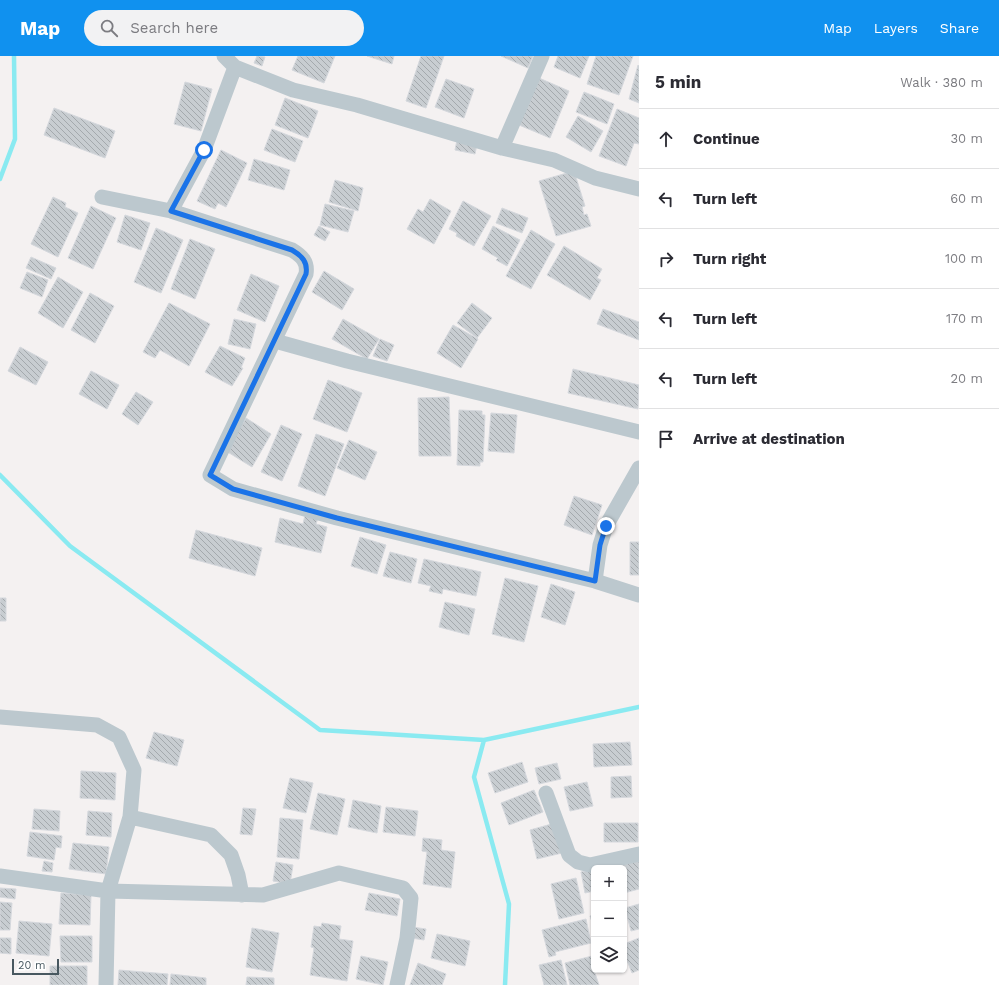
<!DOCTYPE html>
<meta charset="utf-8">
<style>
body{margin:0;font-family:"Work Sans",sans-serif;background:#f2f2f3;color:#2b2b33}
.controls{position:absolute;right:12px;bottom:12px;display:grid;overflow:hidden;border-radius:6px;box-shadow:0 1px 3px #0004}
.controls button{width:36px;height:36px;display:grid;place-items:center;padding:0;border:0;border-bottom:1px solid #e1e1e2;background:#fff;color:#2b2b33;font:20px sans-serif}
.scale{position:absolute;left:12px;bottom:10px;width:47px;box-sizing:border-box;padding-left:4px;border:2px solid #485860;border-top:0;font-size:11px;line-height:14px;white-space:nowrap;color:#485860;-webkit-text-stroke:3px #fff;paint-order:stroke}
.stop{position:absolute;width:12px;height:12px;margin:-9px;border:3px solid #1a73e8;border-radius:50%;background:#fff}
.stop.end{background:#1a73e8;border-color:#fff;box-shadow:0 1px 4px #0008}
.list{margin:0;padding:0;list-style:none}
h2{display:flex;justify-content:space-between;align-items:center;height:52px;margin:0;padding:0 16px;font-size:17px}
h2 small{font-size:13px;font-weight:400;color:#7c7c81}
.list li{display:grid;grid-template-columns:26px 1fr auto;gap:12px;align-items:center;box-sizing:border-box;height:60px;padding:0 16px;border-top:1px solid #e1e1e2}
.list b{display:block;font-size:15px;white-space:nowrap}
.list em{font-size:13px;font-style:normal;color:#7c7c81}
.icon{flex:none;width:22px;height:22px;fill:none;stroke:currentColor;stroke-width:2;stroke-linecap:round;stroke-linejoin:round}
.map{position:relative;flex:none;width:639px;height:929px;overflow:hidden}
header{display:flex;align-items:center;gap:24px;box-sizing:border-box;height:56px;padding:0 20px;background:#1091ef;color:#fff}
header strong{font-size:19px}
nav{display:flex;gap:22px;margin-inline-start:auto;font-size:14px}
.search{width:280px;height:36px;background:#f2f2f3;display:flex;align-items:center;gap:10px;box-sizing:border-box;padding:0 14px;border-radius:22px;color:#7c7c81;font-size:15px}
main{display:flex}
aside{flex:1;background:#fff}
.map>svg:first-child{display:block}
</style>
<header>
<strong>Map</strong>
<div class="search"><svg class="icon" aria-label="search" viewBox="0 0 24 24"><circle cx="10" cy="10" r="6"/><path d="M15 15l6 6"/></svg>Search here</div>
<nav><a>Map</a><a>Layers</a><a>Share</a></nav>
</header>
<main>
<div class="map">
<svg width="639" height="929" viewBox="0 0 639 929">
<defs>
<pattern id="building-back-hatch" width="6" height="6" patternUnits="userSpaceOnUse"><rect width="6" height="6" fill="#c8cdd1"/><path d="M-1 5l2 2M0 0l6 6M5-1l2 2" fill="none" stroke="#a4a9ad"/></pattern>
</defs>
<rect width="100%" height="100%" fill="#f4f1f1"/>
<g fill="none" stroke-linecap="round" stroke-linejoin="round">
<path stroke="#8aeaf1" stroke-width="4.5" d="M0,123L15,83L14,0
M0,419L70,490L320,674L484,684L639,651
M484,684L474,721L509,848L505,929"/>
</g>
<path fill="url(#building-back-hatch)" stroke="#d5d8dd" d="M257,0L265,1L262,10L254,7Z
M298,0H335L324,27L292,14Z
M367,0H394L392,8Z
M421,0H444L426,52L406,45Z
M501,0H533L528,12Z
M558,0H589L580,22L554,11Z
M596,0H633L619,39L587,28Z
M638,9L639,10V47L629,43Z
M539,22L569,35L550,82L519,69Z
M446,23L474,33L464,62L435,51Z
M185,26L212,33L201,75L174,68Z
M584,36L614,48L607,68L576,56Z
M285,42L318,55L308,82L275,69Z
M54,52L115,75L105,102L44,79Z
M617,53L639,62V88L634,87L626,110L599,100Z
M578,60L603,75L591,96L566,81Z
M272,73L303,85L295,106L264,94Z
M457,84L477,88L475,98L455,94Z
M221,94L247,107L226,151L218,147L215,153L197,145Z
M254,103L290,114L284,134L248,124Z
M574,115L585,150L582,151L584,159L587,158L591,170L556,180L539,125Z
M335,124L363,132L358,155L329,146Z
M53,141L66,147L65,151L78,157L58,201L31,188Z
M430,143L451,155L434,188L407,173L418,153L423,156Z
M463,145L491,160L474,190L456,180L457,177L449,173Z
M325,148L354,155L348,176L320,169Z
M91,150L116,162L93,213L68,202Z
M502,152L528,162L522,177L496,167Z
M125,159L150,167L141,194L117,186Z
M319,170L330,176L325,185L314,179Z
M493,170L520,184L507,210L496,204L498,202L482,193Z
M156,172L183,184L161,237L134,226Z
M531,174L555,188L531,233L506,220Z
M190,183L215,193L195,243L171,233Z
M564,190L602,213L597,222L601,224L590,244L547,219Z
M31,201L56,212L51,223L26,212Z
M324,215L354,233L342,254L312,236Z
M27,216L48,224L42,241L20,232Z
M251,218L279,230L265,266L237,254Z
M58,221L83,236L63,272L38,257Z
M90,237L114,250L95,287L71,274Z
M169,247L210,268L189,310L160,294L155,302L143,296Z
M472,247L492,262L477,282L457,267Z
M603,253L639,266V284L597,268Z
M234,263L256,268L250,293L228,288Z
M343,263L379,283L367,303L332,283Z
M453,269L478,283L461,312L437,297Z
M380,283L394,289L387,305L373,300Z
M220,290L245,302L241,312H243L232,330L205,316Z
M20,291L48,306L36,329L8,315Z
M573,313L639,329L638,353L568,337Z
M91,315L119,329L107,353L79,338Z
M328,324L362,337L347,376L313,363Z
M136,336L153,346L138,369L122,358Z
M449,341L451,400H419L418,342Z
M459,354L482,355V359H485L483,406H480V410L457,409Z
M491,357L517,359L514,397L488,395Z
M246,362L271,378L252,411L226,395Z
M281,369L302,378L282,425L261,416Z
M316,378L344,388L325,440L298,430Z
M349,384L377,396L365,424L337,412Z
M574,440L602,449L592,479L564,469Z
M305,459L318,462L316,468L327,471L321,497L275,486L280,462L303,468Z
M196,474L262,492L255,520L189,502Z
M360,481L386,489L377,518L351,510Z
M630,486H639V519H630Z
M390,496L417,503L411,527L383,520Z
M424,503L481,516L476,540L443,533L442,538L429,535L431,530L418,527Z
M505,522L538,530L524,586L492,578Z
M551,528L575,536L565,569L541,561Z
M0,542H6V565H0Z
M445,546L475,553L469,579L439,571Z
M154,676L184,684L177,710L146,702Z
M630,686L632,709L594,711L593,688Z
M522,706L528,726L495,737L488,717Z
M557,707L561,723L539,728L535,712Z
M81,715L116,717L115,744L80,742Z
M631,720L632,741L611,742V721Z
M290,722L313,727L306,757L283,752Z
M587,726L593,750L570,755L564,731Z
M534,734L543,756L509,769L501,747Z
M318,737L345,743L337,779L310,773Z
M353,744L381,750L377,777L348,771Z
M386,751L418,755L415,780L383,776Z
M243,752L256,753L252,779L240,778Z
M34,753L60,755L59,775L32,773Z
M88,755L112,757L111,781L86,779Z
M280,762L303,764L299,803L277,801Z
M555,767L562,797L537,803L530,774Z
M604,767H638V786H604Z
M30,776L62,780L61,792L56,791L54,804L27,800Z
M423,782L442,784L441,794L455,796L451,832L423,828L427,796L422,795Z
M73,787L109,791L106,818L69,813Z
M639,803V833L624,837V812H612L611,811Z
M44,805L53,807L52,816L42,815Z
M276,806L293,809L290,828L273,825Z
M594,813V835L585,837L581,816Z
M576,822L584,857L559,863L551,828Z
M0,832L16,833L15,843L0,841Z
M61,837L91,839L90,869L59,868Z
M369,837L400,843L397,860L365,854Z
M0,846L12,847L10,874H0Z
M639,848V873L631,875L625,852Z
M594,859V872L590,860Z
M586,863L591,887L555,896L556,899L549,901L542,874Z
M19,865L52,868L49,900L16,897Z
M322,867L341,870L339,883L353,885L347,925L310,919L314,892L311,891L314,870L321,871Z
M412,871L426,873L424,884L411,882Z
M252,872L279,877L272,916L246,911Z
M437,878L470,885L465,910L431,902Z
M60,880H92V906H61Z
M0,882H11V898L0,897Z
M639,882V914L632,917L624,897V888Z
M361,900L388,906L383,929L356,923Z
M592,900L594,914L599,929H570L565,907Z
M561,904L567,929H544L539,909Z
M418,907L446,918L442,929H410Z
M50,910H87V929H50Z
M119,914L168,918L167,929H118Z
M171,918L206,922V929H170Z
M247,921L274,922V929H246Z"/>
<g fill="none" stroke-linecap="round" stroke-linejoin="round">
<path stroke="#bcc8ce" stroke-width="15" d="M224,0L235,11L293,34L357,49L502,92L554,104L595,122L639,133
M502,92L542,0
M102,141L171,155L292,194C302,200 308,206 306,218L210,419L233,433L337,462L595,525L639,539
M171,155L204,94L235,11
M275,285L347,305L639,376
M595,525L600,489L606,470L639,412
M0,661L97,669L119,681L134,714L130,761L108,835L106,929
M546,737L569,799L578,806L590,809L639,798
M130,761L211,779L231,799L238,819L242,839
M0,820L108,835L263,839L339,817L403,832L411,842L407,882L397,929"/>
</g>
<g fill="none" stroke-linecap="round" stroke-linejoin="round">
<path stroke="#1a73e8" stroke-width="5" d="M204,94L171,155L292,194C302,200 308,206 306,218L210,419L233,433L337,462L595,525L600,489L606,470"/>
</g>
</svg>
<div class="controls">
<button>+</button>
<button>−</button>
<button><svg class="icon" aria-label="layers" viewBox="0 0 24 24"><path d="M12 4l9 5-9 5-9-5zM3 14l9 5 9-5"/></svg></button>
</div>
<div class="scale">20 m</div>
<div class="stop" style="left:204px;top:94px"></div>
<div class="stop end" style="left:606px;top:470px"></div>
</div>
<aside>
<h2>5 min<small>Walk · 380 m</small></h2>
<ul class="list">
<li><svg class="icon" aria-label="ahead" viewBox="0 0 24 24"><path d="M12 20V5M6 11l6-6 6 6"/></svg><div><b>Continue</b></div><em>30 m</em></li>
<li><svg class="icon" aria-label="left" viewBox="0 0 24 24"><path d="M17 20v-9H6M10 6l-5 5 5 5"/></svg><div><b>Turn left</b></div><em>60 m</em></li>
<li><svg class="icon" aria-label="right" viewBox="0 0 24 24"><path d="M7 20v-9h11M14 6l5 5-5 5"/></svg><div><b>Turn right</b></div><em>100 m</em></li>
<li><svg class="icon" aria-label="left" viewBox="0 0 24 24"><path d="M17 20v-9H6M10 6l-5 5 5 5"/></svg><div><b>Turn left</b></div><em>170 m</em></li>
<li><svg class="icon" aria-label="left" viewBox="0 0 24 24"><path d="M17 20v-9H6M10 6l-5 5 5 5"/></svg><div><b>Turn left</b></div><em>20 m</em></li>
<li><svg class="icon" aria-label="arrive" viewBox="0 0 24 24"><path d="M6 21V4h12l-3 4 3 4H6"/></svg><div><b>Arrive at destination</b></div></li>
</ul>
</aside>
</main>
